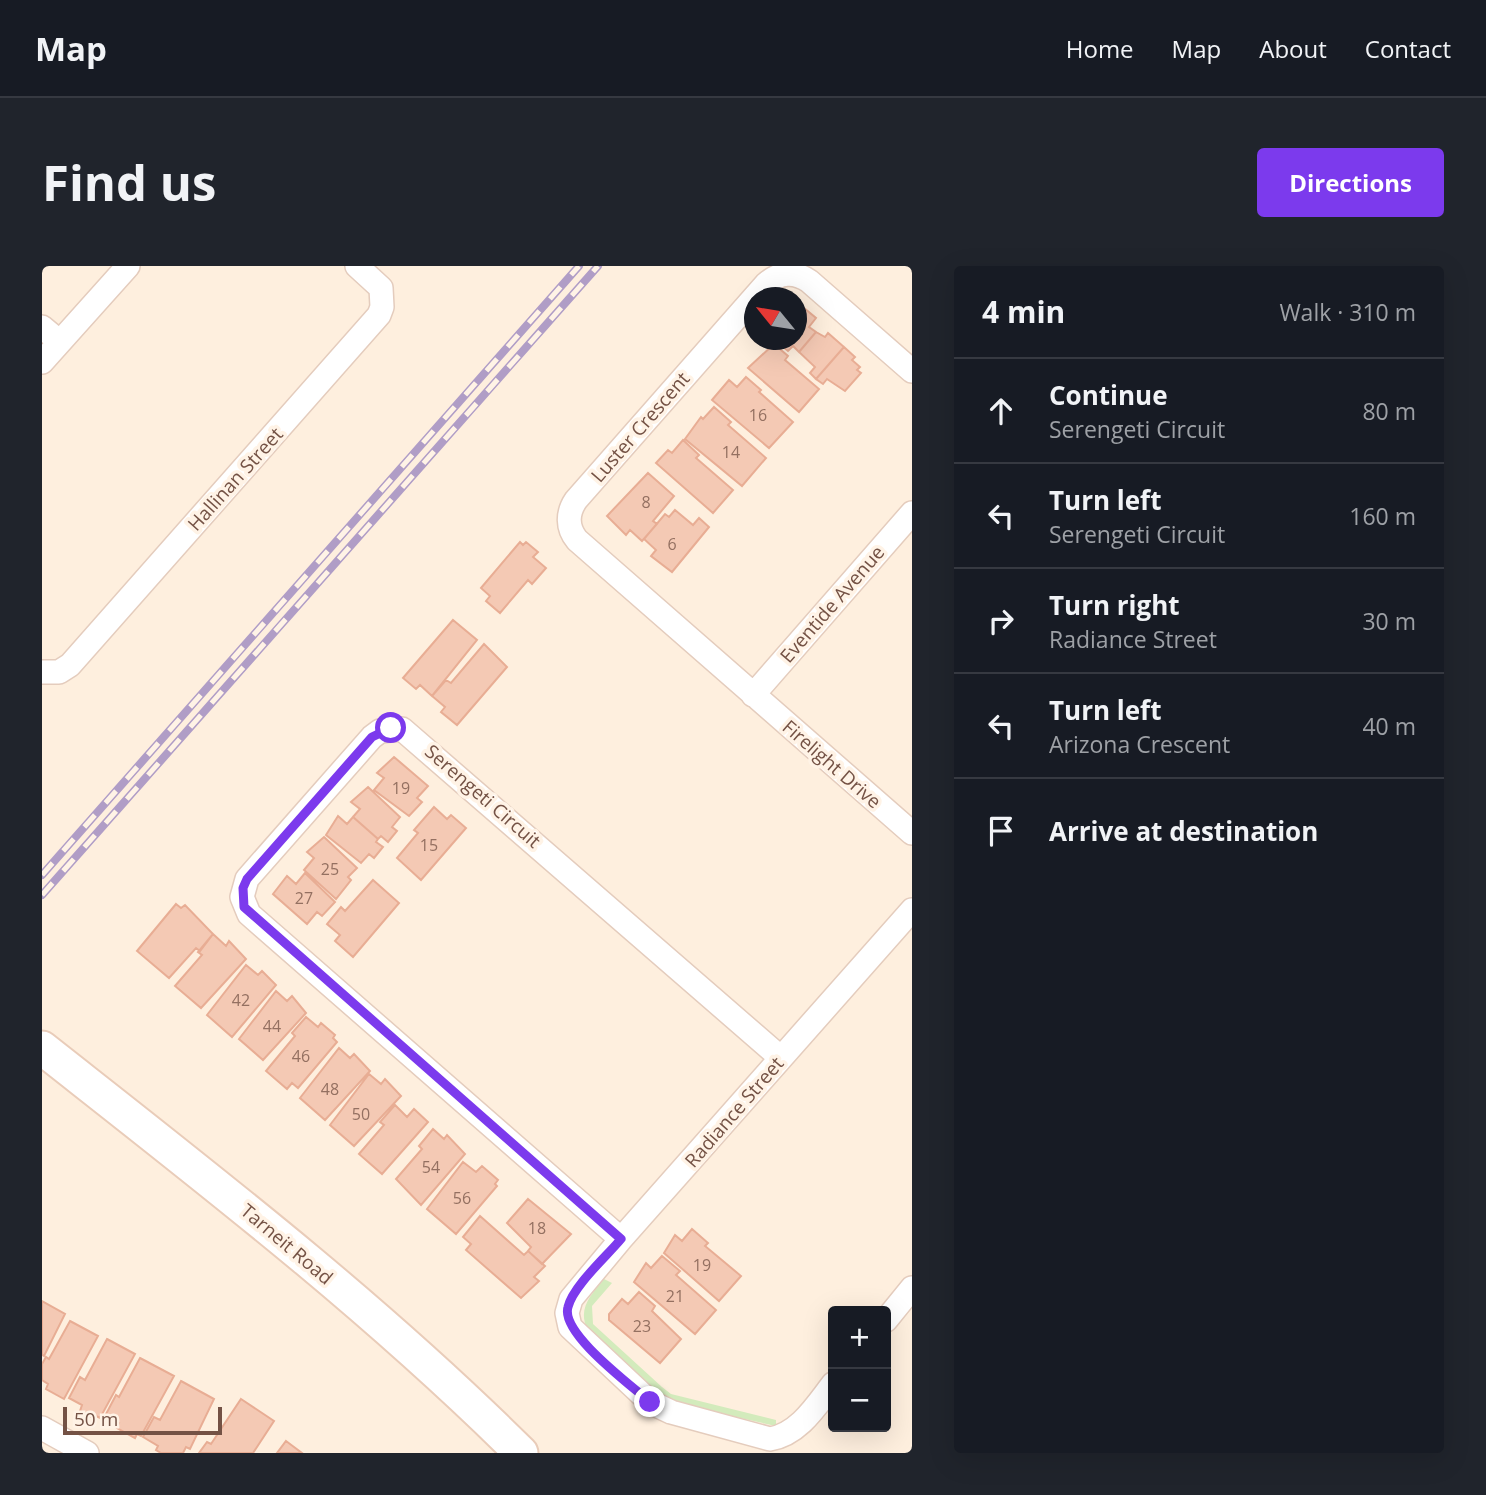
<!DOCTYPE html>
<meta charset="utf-8">
<style>
body{margin:0;font-family:"Open Sans",sans-serif;background:#20242c;color:#f1f3f6}
.controls{position:absolute;right:21px;bottom:21px;display:grid;overflow:hidden;border-radius:7px;box-shadow:0 7px 28px #0002}
.controls button{width:63px;height:63px;display:grid;place-items:center;padding:0;border:0;border-bottom:2px solid #363941;background:#171b24;color:#f1f3f6;font:35px sans-serif}
.compass{position:absolute;left:702px;top:21px;width:63px;height:63px;border-radius:50%;background:#171b24;box-shadow:0 7px 28px #0002;rotate:300deg}
.scale{position:absolute;left:21px;bottom:18px;width:159px;box-sizing:border-box;padding-left:7px;border:4px solid #745245;border-top:0;font-size:19px;line-height:24px;white-space:nowrap;color:#745245;-webkit-text-stroke:5px #fff3e6;paint-order:stroke}
.stop{position:absolute;width:21px;height:21px;margin:-16px;border:5px solid #7c3aed;border-radius:50%;background:#fff}
.stop.end{background:#7c3aed;border-color:#fff;box-shadow:0 2px 7px #0008}
.list{margin:0;padding:0;list-style:none}
h2{display:flex;justify-content:space-between;align-items:center;height:91px;margin:0;padding:0 28px;font-size:30px}
h2 small{font-size:23px;font-weight:400;color:#9ea1a6}
.list li{display:grid;grid-template-columns:46px 1fr auto;gap:21px;align-items:center;box-sizing:border-box;height:105px;padding:0 28px;border-top:2px solid #363941}
.list b{display:block;font-size:26px;white-space:nowrap}
.list p{margin:0;font-size:23px;white-space:nowrap;color:#9ea1a6}
.list em{font-size:23px;font-style:normal;color:#9ea1a6}
.icon{flex:none;width:38px;height:38px;fill:none;stroke:currentColor;stroke-width:2;stroke-linecap:round;stroke-linejoin:round}
.map{position:relative;flex:none;width:870px;height:1187px;overflow:hidden;border-radius:7px}
header{display:flex;align-items:center;gap:42px;box-sizing:border-box;height:98px;padding:0 35px;background:#171b24;border-bottom:2px solid #363941}
header strong{font-size:33px}
nav{display:flex;gap:38px;margin-inline-start:auto;font-size:24px}
.intro{display:flex;align-items:center;justify-content:space-between;box-sizing:border-box;height:168px;padding:0 42px}
h1{margin:0;font-size:49px}
.button{padding:18px 32px;border-radius:7px;background:#7c3aed;color:#fff;font-size:24px;font-weight:700}
main{display:flex;gap:42px;padding:0 42px}
aside{flex:1;background:#171b24;border-radius:7px;box-shadow:0 7px 28px #0002}
.map>svg:first-child{display:block}
</style>
<header>
<strong>Map</strong>
<nav><a>Home</a><a>Map</a><a>About</a><a>Contact</a></nav>
</header>
<div class="intro"><h1>Find us</h1><a class="button">Directions</a></div>
<main>
<div class="map">
<svg width="870" height="1187" viewBox="0 0 870 1187">
<rect width="100%" height="100%" fill="#feefde"/>
<path fill="#d3ebbc" d="M562,1013L570,1017L550,1040L551,1058L620,1121L629,1128L734,1154V1160L635,1138L620,1131L546,1065C535,1043 548,1030 562,1013Z"/>
<path fill="#f4c9b4" stroke="#e8ad94" stroke-width="2" d="M756,37L774,52L767,61L774,66L757,86L751,80L746,85L733,74H754Z
M774,66L783,71L786,67L802,81L774,113L768,107L773,101L757,86Z
M732,78L746,90L743,94L777,123L757,146L706,102Z
M802,81L813,91L810,94L818,101L815,104L819,107L803,125L785,113L781,118L774,113Z
M704,111L719,124L717,126L751,156L727,182L670,134L687,114L695,121Z
M672,141L689,156L686,159L724,192L700,220L643,173L659,151L661,153Z
M641,174L657,189L654,192L691,224L671,247L614,197L626,184L630,187Z
M606,207L632,230L611,255L615,258L600,275L588,264L584,269L565,250Z
M633,244L651,259L657,252L667,261L630,306L609,290L614,284L602,273L623,248L627,251Z
M478,276L481,279L484,276L496,286L491,291L504,302L490,318L486,314L458,347L444,335L448,330L439,322Z
M411,354L435,374L390,430L378,419L374,423L361,412Z
M442,378L465,401L415,459L399,446L403,441L390,430L404,414L409,417Z
M352,491L386,520L375,532L380,536L367,550L332,524L342,512L335,507Z
M326,521L358,551L350,561L355,565L346,576L339,570L336,573L311,551L318,543L309,536Z
M392,541L405,553L409,549L424,562L379,614L355,592L376,567L372,564Z
M296,550L305,558L311,551L336,573L334,576L341,581L332,592L327,588L319,597L284,569Z
M282,571L315,602L306,611L309,614L294,633L262,604L272,592L265,586Z
M263,607L293,636L280,650L275,646L265,658L231,628L245,610L254,618Z
M331,614L357,637L311,691L293,675L298,669L285,658L299,641L303,645Z
M134,638L139,642L143,639L171,668L158,685L154,682L127,712L95,685Z
M171,668L184,680L187,675L204,693L159,742L133,720L160,689L156,686Z
M204,699L216,709L220,705L234,719L190,771L165,749Z
M234,725L245,735L250,730L264,747L221,794L197,773Z
M264,751L276,761L279,757L293,769L291,772L295,776L256,822L250,817L245,823L224,805L253,770L250,767Z
M297,782L308,792L312,788L328,805L283,854L258,832Z
M327,808L339,818L343,813L359,830L312,880L288,859Z
M353,839L365,851L372,843L386,856L340,908L317,888L342,859L338,856Z
M391,863L402,873L405,869L423,888L379,939L354,913L380,883L377,880Z
M421,896L434,906L440,900L456,914L453,918L455,920L414,968L385,943Z
M486,933L529,968L500,998L486,985L489,981L465,957Z
M438,950L482,989L486,985L503,1000L492,1011L497,1015L479,1032L424,984L429,978L421,971Z
M650,963L666,977L663,980L699,1010L677,1035L622,987L633,969L640,975Z
M620,990L638,1005L634,1009L674,1044L653,1068L592,1016L604,997L609,1002Z
M597,1026L613,1040L610,1045L639,1073L618,1097L567,1054V1048L580,1033L586,1038Z
M0,1035L23,1048L2,1090L0,1089Z
M28,1055L56,1070L22,1133L4,1123L6,1118L0,1114V1098L4,1091L7,1093Z
M65,1073L93,1088L58,1152L52,1149L51,1152L38,1145L40,1139L27,1132L38,1111L43,1114Z
M98,1092L132,1110L99,1170L95,1168L93,1172L75,1162L77,1157L63,1150L74,1129L77,1131Z
M139,1115L172,1133L148,1183L144,1181L141,1187H119L114,1184L116,1180L101,1171L112,1151L118,1154Z
M199,1133L232,1155L211,1187H157L165,1176L169,1178Z
M244,1175L260,1187H235Z"/>
<g fill="none" stroke-linecap="round" stroke-linejoin="round">
<defs>
<path id="street" d="M0,61L18,76
M0,96L86,0
M870,105L767,15C752,5 738,6 724,18L534,234C525,247 525,262 535,274L870,567
M0,406H17L28,399L337,49L340,41L339,22L315,0
M711,429L870,247
M579,973L207,648L200,631L205,613L330,471L338,465L360,463L739,792
M844,1054L870,1022
M791,1118C774,1140 757,1168 728,1173L629,1146L608,1136L528,1061L525,1047L529,1033L579,973L870,644
M0,1162L45,1187"/>
<path id="secondary" d="M0,782C165,912 330,1039 479,1187"/>
</defs>
<use href="#street" stroke="#e4ccbd" stroke-width="26"/>
<use href="#secondary" stroke="#e9ccb9" stroke-width="37"/>
<use href="#street" stroke="#fff" stroke-width="23"/>
<use href="#secondary" stroke="#fff" stroke-width="33"/>
<defs>
<path id="rail" d="M0,609L537,0
M0,629L556,0"/>
</defs>
<use href="#rail" stroke="#b09dc6" stroke-width="8"/>
<use href="#rail" stroke="#fff3e6" stroke-width="5" stroke-dasharray="16" stroke-linecap="butt"/>
</g>
<g fill="none" stroke-linecap="round" stroke-linejoin="round">
<path stroke="#7c3aed" stroke-width="9" d="M349,462L330,471L205,613L201,622L202,641L579,973C565,990 531,1020 526,1041C518,1067 589,1119 608,1136"/>
</g>
<g text-anchor="middle" dominant-baseline="central" stroke-width="7" stroke-linejoin="round" paint-order="stroke">
<g font-size="16" fill="#947061">
<text x="716" y="149">16</text>
<text x="689" y="186">14</text>
<text x="604" y="236">8</text>
<text x="630" y="278">6</text>
<text x="359" y="522">19</text>
<text x="387" y="579">15</text>
<text x="288" y="603">25</text>
<text x="262" y="632">27</text>
<text x="199" y="734">42</text>
<text x="230" y="760">44</text>
<text x="259" y="790">46</text>
<text x="288" y="823">48</text>
<text x="319" y="848">50</text>
<text x="389" y="901">54</text>
<text x="420" y="932">56</text>
<text x="495" y="962">18</text>
<text x="660" y="999">19</text>
<text x="633" y="1030">21</text>
<text x="600" y="1060">23</text>
</g>
<g font-size="19" fill="#745245" stroke="#fff3e6">
<text transform="translate(598 161) rotate(-49)">Luster Crescent</text>
<text transform="translate(193 213) rotate(-48)">Hallinan Street</text>
<text transform="translate(790 338) rotate(-49)">Eventide Avenue</text>
<text transform="translate(790 498) rotate(41)">Firelight Drive</text>
<text transform="translate(441 530) rotate(41)">Serengeti Circuit</text>
<text transform="translate(692 846) rotate(-49)">Radiance Street</text>
<text transform="translate(245 978) rotate(40)">Tarneit Road</text>
</g>
</g>
</svg>
<div class="controls">
<button>+</button>
<button>−</button>
</div>
<svg class="compass" viewBox="-18 -18 36 36"><path d="M0-13l5 13h-10z" fill="#e53935"/><path d="M0 13l5-13h-10z" fill="#9ea1a6"/></svg>
<div class="scale">50 m</div>
<div class="stop" style="left:349px;top:462px"></div>
<div class="stop end" style="left:608px;top:1136px"></div>
</div>
<aside>
<h2>4 min<small>Walk · 310 m</small></h2>
<ul class="list">
<li><svg class="icon" aria-label="ahead" viewBox="0 0 24 24"><path d="M12 20V5M6 11l6-6 6 6"/></svg><div><b>Continue</b><p>Serengeti Circuit</p></div><em>80 m</em></li>
<li><svg class="icon" aria-label="left" viewBox="0 0 24 24"><path d="M17 20v-9H6M10 6l-5 5 5 5"/></svg><div><b>Turn left</b><p>Serengeti Circuit</p></div><em>160 m</em></li>
<li><svg class="icon" aria-label="right" viewBox="0 0 24 24"><path d="M7 20v-9h11M14 6l5 5-5 5"/></svg><div><b>Turn right</b><p>Radiance Street</p></div><em>30 m</em></li>
<li><svg class="icon" aria-label="left" viewBox="0 0 24 24"><path d="M17 20v-9H6M10 6l-5 5 5 5"/></svg><div><b>Turn left</b><p>Arizona Crescent</p></div><em>40 m</em></li>
<li><svg class="icon" aria-label="arrive" viewBox="0 0 24 24"><path d="M6 21V4h12l-3 4 3 4H6"/></svg><div><b>Arrive at destination</b></div></li>
</ul>
</aside>
</main>
